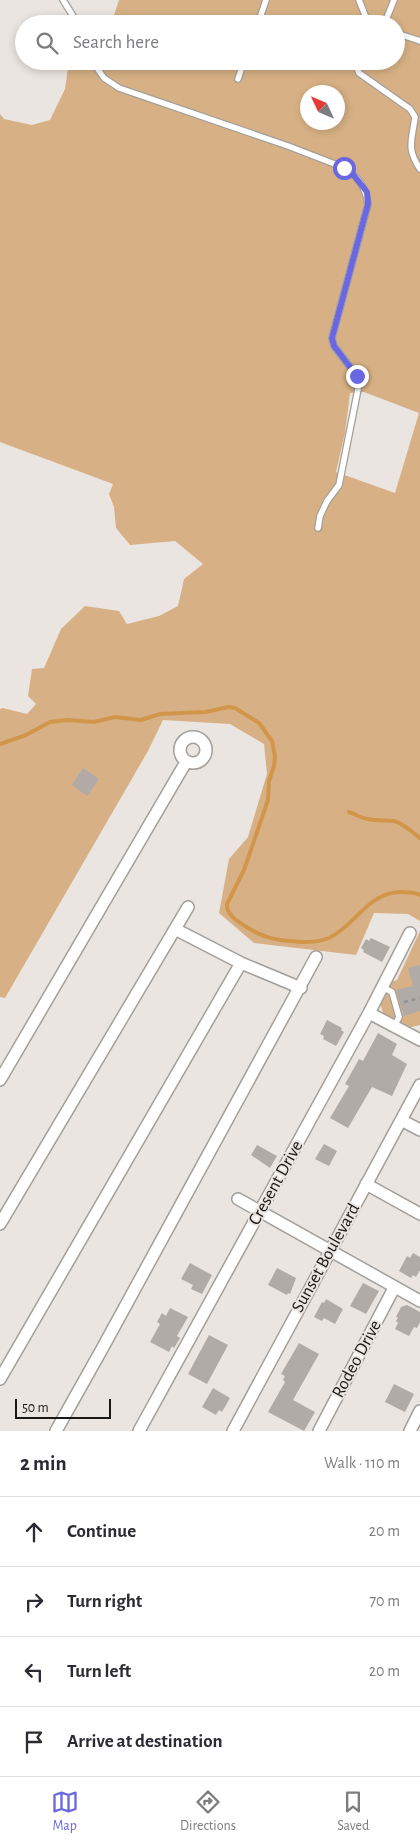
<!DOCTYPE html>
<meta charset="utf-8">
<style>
body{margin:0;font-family:"Alegreya Sans",sans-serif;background:#f2f2f3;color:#2b2b33}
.compass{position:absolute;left:300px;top:85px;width:45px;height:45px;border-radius:50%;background:#fff;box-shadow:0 2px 8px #0003;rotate:314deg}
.scale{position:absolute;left:15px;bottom:12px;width:96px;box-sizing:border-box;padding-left:5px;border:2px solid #1a1816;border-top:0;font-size:14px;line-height:18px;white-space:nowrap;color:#1a1816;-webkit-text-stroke:4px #eae5e0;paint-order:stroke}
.stop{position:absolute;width:15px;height:15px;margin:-11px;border:4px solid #6a67e1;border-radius:50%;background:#fff}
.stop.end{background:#6a67e1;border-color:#fff;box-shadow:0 1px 5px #0008}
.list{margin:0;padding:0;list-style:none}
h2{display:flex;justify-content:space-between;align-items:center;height:65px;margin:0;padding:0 20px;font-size:21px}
h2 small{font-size:16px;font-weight:400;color:#7c7c81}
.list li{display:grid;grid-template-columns:32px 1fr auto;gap:15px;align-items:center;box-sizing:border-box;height:70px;padding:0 20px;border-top:1px solid #e1e1e2}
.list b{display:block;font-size:19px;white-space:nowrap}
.list em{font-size:16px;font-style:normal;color:#7c7c81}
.icon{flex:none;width:28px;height:28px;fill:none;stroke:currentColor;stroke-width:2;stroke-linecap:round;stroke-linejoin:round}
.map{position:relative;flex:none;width:420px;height:1431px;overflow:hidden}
.search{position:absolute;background:#fff;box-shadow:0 2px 8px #0003;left:15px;right:15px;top:15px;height:55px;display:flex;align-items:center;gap:12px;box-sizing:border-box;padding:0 18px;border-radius:28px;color:#7c7c81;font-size:19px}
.sheet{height:345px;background:#fff}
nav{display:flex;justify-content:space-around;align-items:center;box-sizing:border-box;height:70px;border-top:1px solid #e1e1e2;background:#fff;font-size:14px;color:#7c7c81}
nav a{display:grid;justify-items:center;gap:2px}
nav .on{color:#6a67e1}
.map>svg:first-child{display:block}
</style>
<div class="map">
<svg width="420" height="1431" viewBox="0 0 420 1431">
<rect width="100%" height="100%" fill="#eae5e0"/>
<path fill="#d7b185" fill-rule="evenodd" d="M119,0H420V921L408,914L374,913L356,955L254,943L219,913L229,859L248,837L267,774L264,744L230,724L163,720L148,751L5,998L0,997V709L3,708L27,714L36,704L28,696L32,669L44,668L61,629L85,606L119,611L127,624L159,616L178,606L184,579L203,564L175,541L130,545L116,528L114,507L109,494L113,484L0,442V114L4,119L32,125L50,120L65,89L69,61H396V24H111ZM308,92H338V122H308ZM364,392L419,413L395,493L336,472L345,433L350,393Z
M420,931V1025L407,1028L384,1016L380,1003L391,982L397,980Z"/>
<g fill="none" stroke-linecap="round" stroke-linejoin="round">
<path stroke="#d2964b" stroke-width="4" d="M0,744L26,735L50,722L67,720L94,722L115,717L141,720L160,714L206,712L228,707L235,708L259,723L272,741L275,757L274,766L269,781L268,800L244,870L227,904C226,914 237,921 245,926C260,936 273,940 291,941C305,943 316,943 329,938C356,925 368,892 401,892C408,892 414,892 420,895
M349,812C355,814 361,818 367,819C376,821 385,820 394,821C401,822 415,834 420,838"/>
</g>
<path fill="#b0aba6" d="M83,768L99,779L87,796L72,785Z
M371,938L390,947L382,962L363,952L364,950L361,948L366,939L369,941Z
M420,965V1011L404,1016L396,990L413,986L408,968Z
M327,1020L342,1028L341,1030L344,1032L336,1046L323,1039L324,1036L320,1034Z
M378,1033L397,1044L392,1055L407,1064L392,1096L372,1087L348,1128L330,1118L349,1086L345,1084L359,1059L363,1061Z
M324,1144L337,1151L329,1166L315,1159Z
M257,1145L277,1156L270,1168L251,1155Z
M413,1253L420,1257V1270L416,1277L413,1275L411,1278L399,1271L407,1256L410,1258Z
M190,1263L212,1275L202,1294L191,1289L193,1285L181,1279Z
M277,1268L296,1278L290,1294L288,1293L287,1295L268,1285Z
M363,1283L379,1291L366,1314L350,1306Z
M326,1299L343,1309L335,1324L324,1318L322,1321L314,1317L322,1302L324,1303Z
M407,1305L420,1312V1322L417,1328L414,1327L409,1336L395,1329L398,1323L396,1321L398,1318L396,1317L401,1307Z
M170,1308L188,1317L177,1336L180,1338L174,1348L172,1346L169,1352L150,1342L160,1324L157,1322L162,1313L166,1316Z
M209,1335L228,1345L207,1384L188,1374Z
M299,1343L319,1354L293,1400L315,1412L304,1431L268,1412L285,1382L283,1380L285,1376L281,1374Z
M394,1384L414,1394L405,1412L385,1402Z
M213,1388L230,1398L222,1412L219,1410L216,1415L202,1407Z"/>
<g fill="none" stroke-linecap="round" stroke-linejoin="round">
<defs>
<path id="lane" d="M63,0L78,24
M359,0L365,15V24
M258,24L266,0
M387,24L386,20L394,0
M396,33L420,41
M92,61L104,78L119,88L288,146L345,168C359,177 366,188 368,204L332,338L334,346L357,376L358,389L339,485L327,501L320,516L318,528
M357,61L356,65L359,73L410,109L415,117C412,141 406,148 420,169
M238,79L244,61
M382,987L392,992L399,1017L394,1027"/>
<path id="street" d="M180 750a13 13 0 1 1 26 0a13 13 0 1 1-26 0Z
M175,929L241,963L301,988
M369,1013L420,1040
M0,1080L186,762
M401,1120L420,1130
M366,1184L420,1214
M238,1199L420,1301
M0,1224L188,907
M0,1379L241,963
M56,1431L102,1349L316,957
M139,1431L369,1013L410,933
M233,1431L420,1085
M319,1431L394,1288
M410,1431L420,1411"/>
</defs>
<use href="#lane" stroke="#a39f9a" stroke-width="8"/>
<use href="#street" stroke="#a39f9a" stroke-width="14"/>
<path stroke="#96938f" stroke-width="2.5" stroke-dasharray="4 4" stroke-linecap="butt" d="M404,1002L420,998"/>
<use href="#lane" stroke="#fff" stroke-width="5.5"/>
<use href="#street" stroke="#fff" stroke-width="11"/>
</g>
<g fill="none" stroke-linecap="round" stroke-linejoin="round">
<path stroke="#6a67e1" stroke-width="6" d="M344,168L352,173L367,192L368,204L332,338L334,346L357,376"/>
</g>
<g text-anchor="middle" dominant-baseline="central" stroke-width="4" stroke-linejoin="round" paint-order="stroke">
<g font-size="18" fill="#1a1816" stroke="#eae5e0">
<text transform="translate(276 1183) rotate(-61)">Cresent Drive</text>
<text transform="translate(326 1258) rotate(-61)">Sunset Boulevard</text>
<text transform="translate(357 1359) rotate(-62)">Rodeo Drive</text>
</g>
</g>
</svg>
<svg class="compass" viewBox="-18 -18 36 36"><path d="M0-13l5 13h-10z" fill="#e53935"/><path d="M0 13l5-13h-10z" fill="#7c7c81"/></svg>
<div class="scale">50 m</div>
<div class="stop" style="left:344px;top:168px"></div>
<div class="stop end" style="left:357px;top:376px"></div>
<div class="search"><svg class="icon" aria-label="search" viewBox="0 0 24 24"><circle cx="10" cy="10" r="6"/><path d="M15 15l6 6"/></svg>Search here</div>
</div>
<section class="sheet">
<h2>2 min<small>Walk · 110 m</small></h2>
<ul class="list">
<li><svg class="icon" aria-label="ahead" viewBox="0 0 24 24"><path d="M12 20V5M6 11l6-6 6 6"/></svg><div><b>Continue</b></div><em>20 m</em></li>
<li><svg class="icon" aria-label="right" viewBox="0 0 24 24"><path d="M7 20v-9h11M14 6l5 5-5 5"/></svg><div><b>Turn right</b></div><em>70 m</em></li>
<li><svg class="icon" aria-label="left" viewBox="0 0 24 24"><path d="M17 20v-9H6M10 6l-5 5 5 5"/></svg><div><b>Turn left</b></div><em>20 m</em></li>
<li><svg class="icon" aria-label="arrive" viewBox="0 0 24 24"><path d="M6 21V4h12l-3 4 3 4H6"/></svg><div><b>Arrive at destination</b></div></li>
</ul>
</section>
<nav>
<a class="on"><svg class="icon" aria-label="map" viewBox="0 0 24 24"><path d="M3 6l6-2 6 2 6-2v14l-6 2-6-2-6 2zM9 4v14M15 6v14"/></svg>Map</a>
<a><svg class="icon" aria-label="directions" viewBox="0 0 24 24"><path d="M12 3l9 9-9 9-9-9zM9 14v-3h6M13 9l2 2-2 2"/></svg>Directions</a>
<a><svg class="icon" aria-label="saved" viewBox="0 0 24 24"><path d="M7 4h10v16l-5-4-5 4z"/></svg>Saved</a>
</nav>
